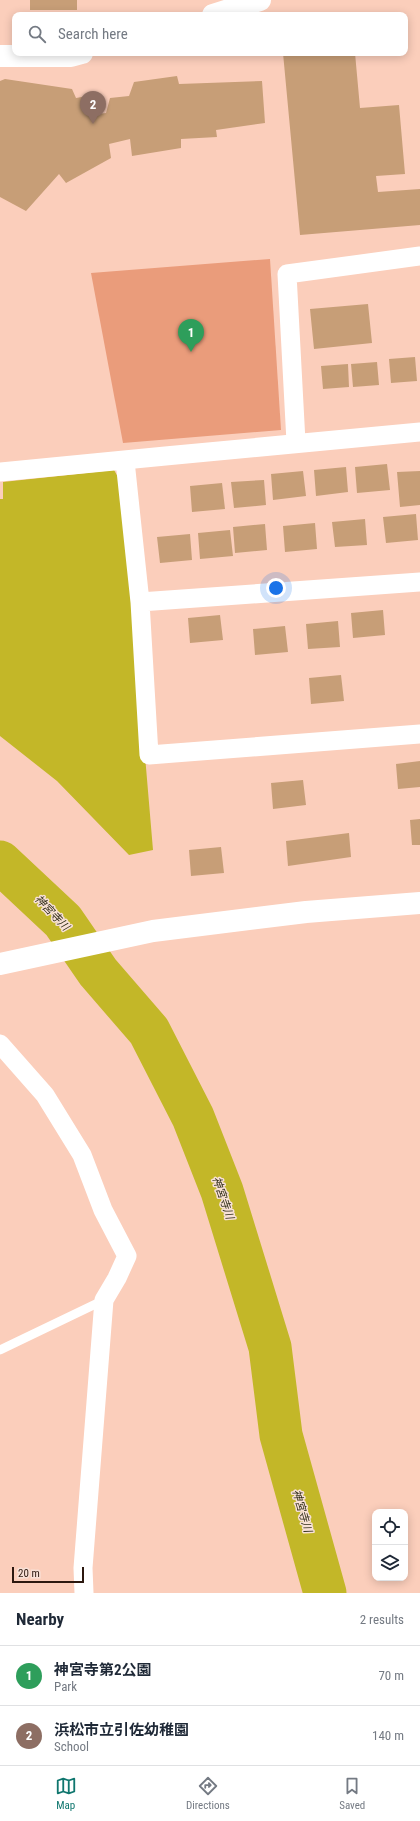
<!DOCTYPE html>
<meta charset="utf-8">
<style>
body{margin:0;font-family:"Roboto Condensed","Noto Sans JP",sans-serif;background:#f6f6f7;color:#1f2937}
.controls{position:absolute;right:12px;bottom:12px;display:grid;overflow:hidden;border-radius:8px;box-shadow:0 2px 10px #0003}
.controls button{width:36px;height:36px;display:grid;place-items:center;padding:0;border:0;border-bottom:1px solid #e0e1e3;background:#fff;color:#1f2937;font:20px sans-serif}
.scale{position:absolute;left:12px;bottom:10px;width:72px;box-sizing:border-box;padding-left:4px;border:2px solid #2c180f;border-top:0;font-size:11px;line-height:14px;white-space:nowrap;color:#2c180f;-webkit-text-stroke:3px #f8e1d7;paint-order:stroke}
.you{position:absolute;left:276px;top:588px;width:14px;height:14px;margin:-10px;border:3px solid #fff;border-radius:50%;background:#1a73e8;box-shadow:0 0 0 6px #1a73e833}
.badge{display:grid;place-items:center;width:26px;height:26px;border-radius:50%;background:#0f766e;color:#fff;font-size:13px;font-weight:700}
.pin{position:absolute;translate:-50% -33px;filter:drop-shadow(0 1px 2px #0008)}
.pin::after{content:'';position:absolute;top:21px;width:14px;height:12px;background:inherit;clip-path:polygon(0 0,100% 0,50% 100%)}
.list{margin:0;padding:0;list-style:none}
h2{display:flex;justify-content:space-between;align-items:center;height:52px;margin:0;padding:0 16px;font-size:17px}
h2 small{font-size:13px;font-weight:400;color:#747a83}
.list li{display:grid;grid-template-columns:26px 1fr auto;gap:12px;align-items:center;box-sizing:border-box;height:60px;padding:0 16px;border-top:1px solid #e0e1e3}
.list b{display:block;font-size:15px;white-space:nowrap}
.list p{margin:0;font-size:13px;white-space:nowrap;color:#747a83}
.list em{font-size:13px;font-style:normal;color:#747a83}
.icon{flex:none;width:22px;height:22px;fill:none;stroke:currentColor;stroke-width:2;stroke-linecap:round;stroke-linejoin:round}
.map{position:relative;flex:none;width:420px;height:1593px;overflow:hidden}
.search{position:absolute;background:#fff;box-shadow:0 2px 10px #0003;left:12px;right:12px;top:12px;height:44px;display:flex;align-items:center;gap:10px;box-sizing:border-box;padding:0 14px;border-radius:8px;color:#747a83;font-size:15px}
.sheet{height:172px;background:#fff}
nav{display:flex;justify-content:space-around;align-items:center;box-sizing:border-box;height:56px;border-top:1px solid #e0e1e3;background:#fff;font-size:11px;color:#747a83}
nav a{display:grid;justify-items:center;gap:2px}
nav .on{color:#0f766e}
.map>svg:first-child{display:block}
</style>
<div class="map">
<svg width="420" height="1593" viewBox="0 0 420 1593">
<rect width="100%" height="100%" fill="#fbcebb"/>
<path fill="#ea9c7b" d="M270,259L281,430L123,443L91,273Z"/>
<path fill="#c3b728" d="M114,470L122,484L153,850L129,855L57,781L0,736V499H3V482Z"/>
<g fill="none" stroke-linecap="round" stroke-linejoin="round">
<path stroke="#c3b728" stroke-width="43" d="M0,862L63,921L98,972L149,1031L193,1117L222,1191L270,1347L281,1435L325,1593"/>
</g>
<path fill="#c79e77" d="M30,0H77V10H30Z
M283,53H355L360,108L399,105L405,174L376,176L378,192L420,189V225L300,235Z
M177,76L179,84L262,81L265,123L216,130L217,137L181,139V148L132,156L130,139L109,144L111,158L66,183L59,174L26,211L0,197V81L5,79L72,89L76,98L93,95L98,114L106,113L110,98L129,96L134,82Z
M368,304L372,343L314,349L310,309Z
M415,357L417,381L391,383L389,359Z
M377,362L379,385L353,387L351,364Z
M348,364L349,387L323,389L321,366Z
M387,464L390,490L357,493L355,467Z
M346,467L348,492L316,496L314,470Z
M303,471L306,496L273,500L271,474Z
M420,471V505L400,507L397,472Z
M264,480L266,505L234,508L231,482Z
M222,483L225,509L192,512L190,486Z
M416,514L418,540L386,543L383,517Z
M365,519L367,545L335,547L332,522Z
M315,523L317,549L285,552L283,526Z
M265,524L267,550L235,553L233,527Z
M230,530L233,556L200,559L198,533Z
M190,534L192,560L160,563L157,537Z
M383,610L385,635L353,638L351,613Z
M220,615L223,640L190,643L188,618Z
M338,621L340,647L308,649L306,624Z
M285,626L288,652L255,655L253,629Z
M341,675L344,701L311,704L309,678Z
M420,761V787L398,789L396,764Z
M303,780L306,805L273,809L271,783Z
M420,819V845H412L410,820Z
M349,833L351,857L288,866L286,841Z
M221,847L224,873L191,876L189,850Z"/>
<g fill="none" stroke-linecap="round" stroke-linejoin="round">
<path stroke="#fff" stroke-width="9" d="M0,1350L104,1300"/>
<path stroke="#fff" stroke-width="19" d="M296,442L287,274L420,256
M125,461L140,602L149,755L420,734
M0,472C140,459 280,444 420,432
M140,602L420,582
M0,1044L45,1095L82,1155L103,1210L127,1256L117,1278L104,1300L83,1568L84,1593"/>
<path stroke="#fff" stroke-width="22" d="M213,15L260,0
M0,56H71L82,53
M0,964L153,931L306,912L420,903"/>
</g>
<g text-anchor="middle" dominant-baseline="central" stroke-width="3" stroke-linejoin="round" paint-order="stroke">
<g font-size="11" font-style="italic" fill="#2f2d17" stroke="#f8e1d7">
<text transform="translate(52 913) rotate(46)">神宮寺川</text>
<text transform="translate(223 1198) rotate(71)">神宮寺川</text>
<text transform="translate(302 1511) rotate(74)">神宮寺川</text>
</g>
</g>
</svg>
<div class="controls">
<button><svg class="icon" aria-label="locate" viewBox="0 0 24 24"><circle cx="12" cy="12" r="6"/><path d="M12 2v4M12 18v4M2 12h4M18 12h4"/></svg></button>
<button><svg class="icon" aria-label="layers" viewBox="0 0 24 24"><path d="M12 4l9 5-9 5-9-5zM3 14l9 5 9-5"/></svg></button>
</div>
<div class="scale">20 m</div>
<div class="you"></div>
<div class="pin badge" style="left:191px;top:352px;background:#2e9e5b">1</div>
<div class="pin badge" style="left:93px;top:124px;background:#8d6e63">2</div>
<div class="search"><svg class="icon" aria-label="search" viewBox="0 0 24 24"><circle cx="10" cy="10" r="6"/><path d="M15 15l6 6"/></svg>Search here</div>
</div>
<section class="sheet">
<h2>Nearby<small>2 results</small></h2>
<ul class="list">
<li><span class="badge" style="background:#2e9e5b">1</span><div><b>神宮寺第2公園</b><p>Park</p></div><em>70 m</em></li>
<li><span class="badge" style="background:#8d6e63">2</span><div><b>浜松市立引佐幼稚園</b><p>School</p></div><em>140 m</em></li>
</ul>
</section>
<nav>
<a class="on"><svg class="icon" aria-label="map" viewBox="0 0 24 24"><path d="M3 6l6-2 6 2 6-2v14l-6 2-6-2-6 2zM9 4v14M15 6v14"/></svg>Map</a>
<a><svg class="icon" aria-label="directions" viewBox="0 0 24 24"><path d="M12 3l9 9-9 9-9-9zM9 14v-3h6M13 9l2 2-2 2"/></svg>Directions</a>
<a><svg class="icon" aria-label="saved" viewBox="0 0 24 24"><path d="M7 4h10v16l-5-4-5 4z"/></svg>Saved</a>
</nav>
